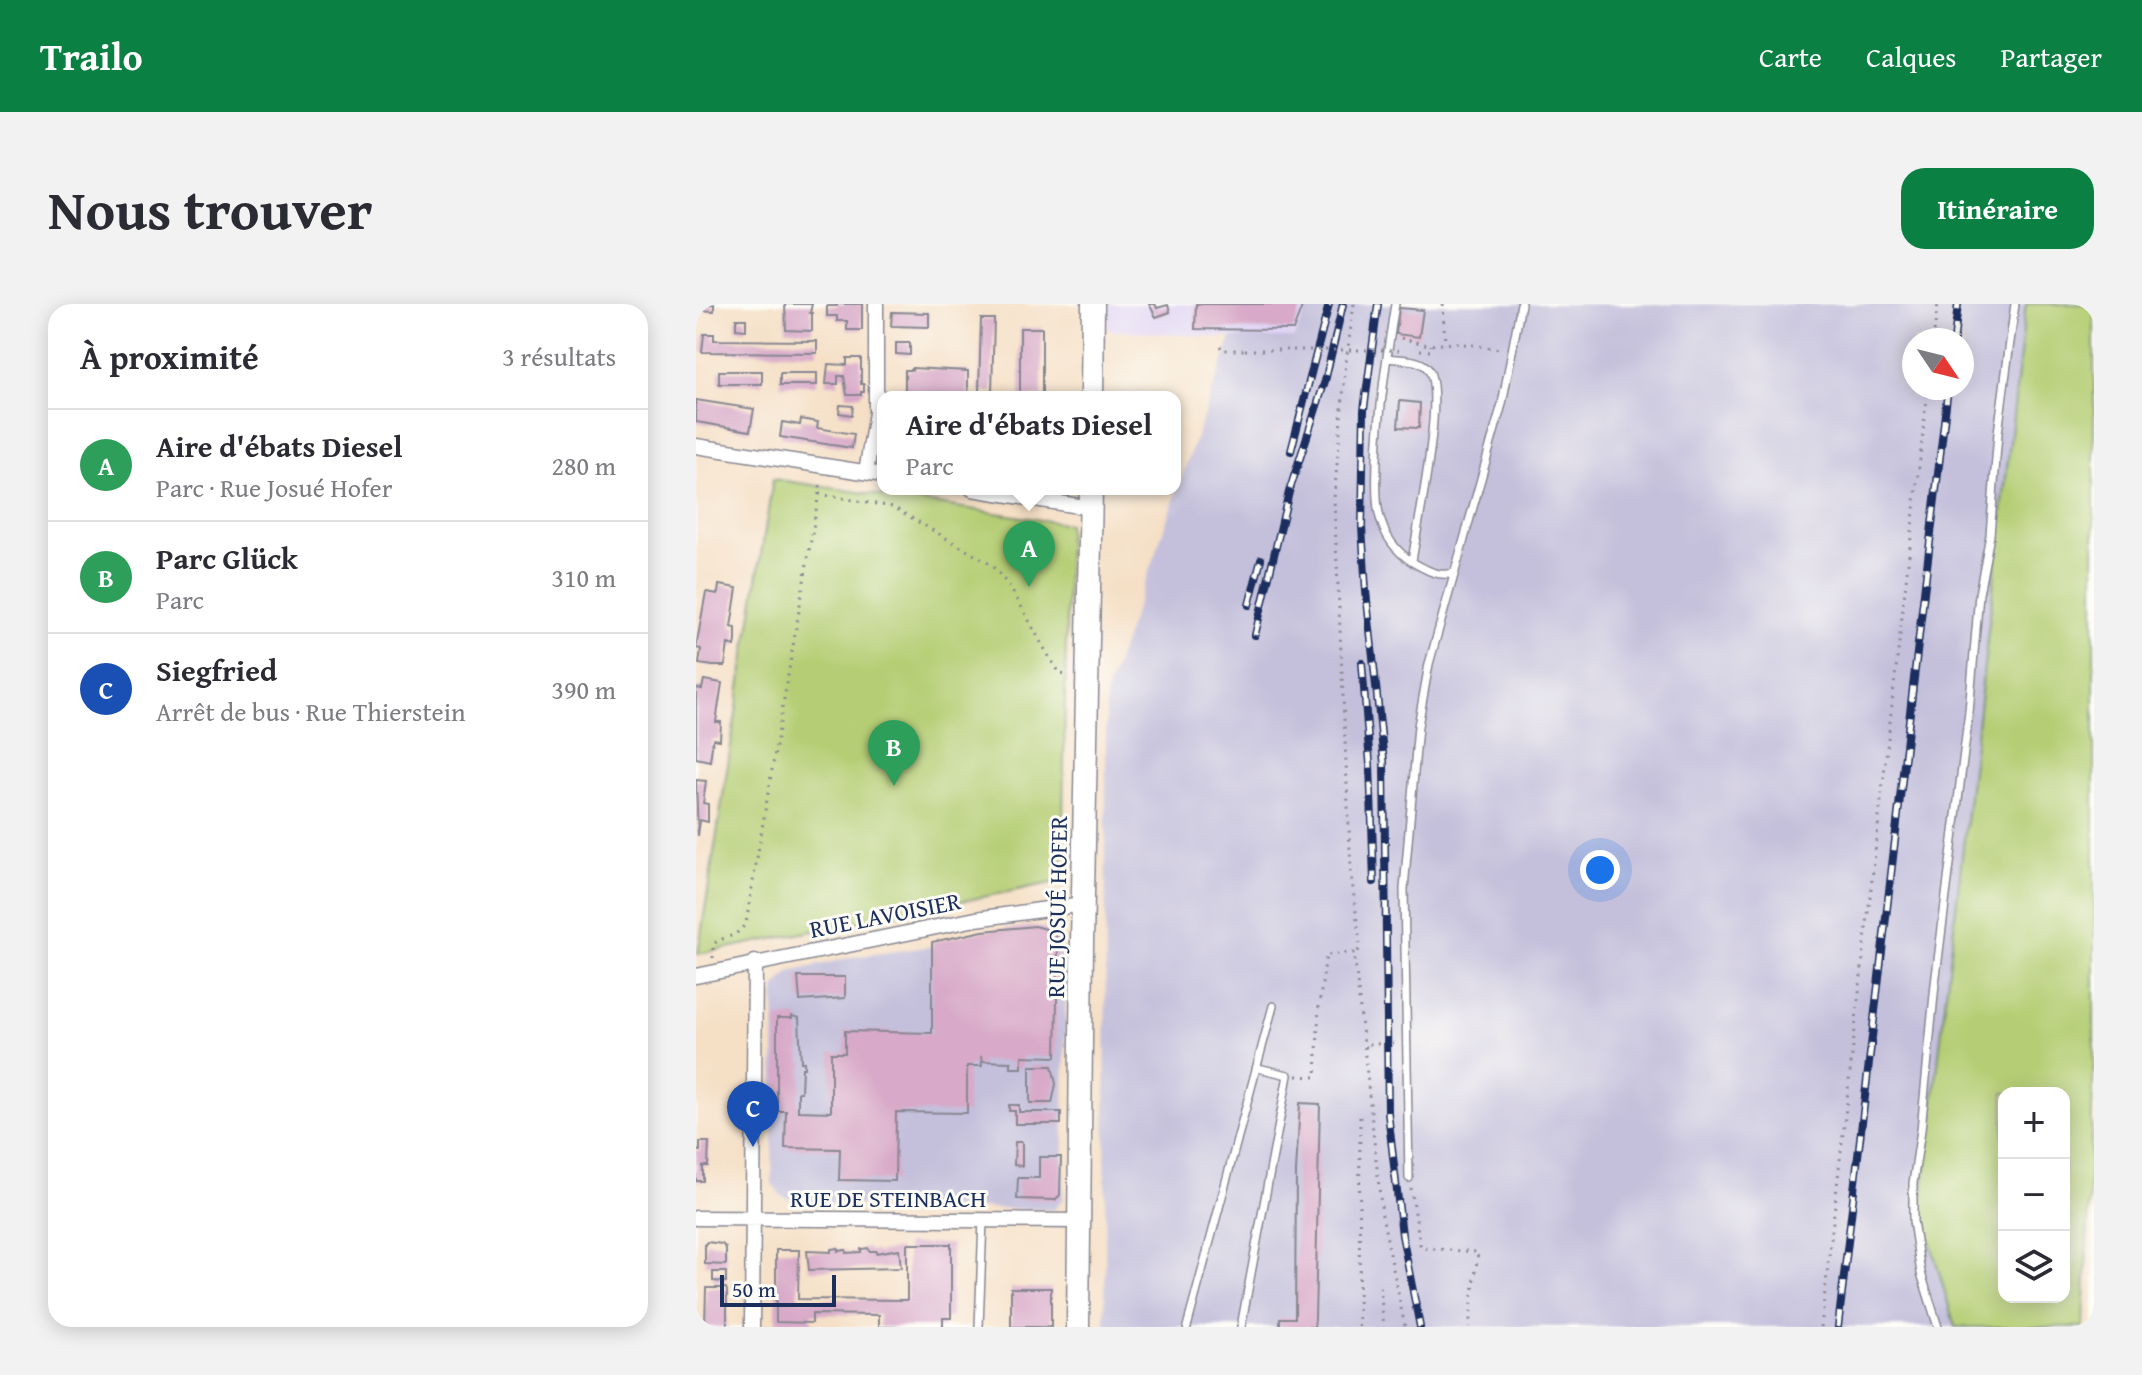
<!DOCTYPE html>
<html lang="fr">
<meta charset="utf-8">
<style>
body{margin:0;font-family:"Gentium Book Plus",serif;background:#f2f2f3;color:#2b2b33}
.controls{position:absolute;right:24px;bottom:24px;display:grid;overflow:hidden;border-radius:16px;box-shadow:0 4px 20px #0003}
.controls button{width:72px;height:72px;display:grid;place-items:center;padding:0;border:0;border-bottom:2px solid #e1e1e2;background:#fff;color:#2b2b33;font:40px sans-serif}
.compass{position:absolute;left:1206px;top:24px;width:72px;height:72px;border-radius:50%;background:#fff;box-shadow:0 4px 20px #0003;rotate:125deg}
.scale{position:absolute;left:24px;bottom:20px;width:116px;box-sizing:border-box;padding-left:8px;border:4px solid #1b2f5e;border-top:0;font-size:22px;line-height:28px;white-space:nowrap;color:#1b2f5e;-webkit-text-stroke:6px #fdfcf7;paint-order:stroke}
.you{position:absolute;left:904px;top:566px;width:28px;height:28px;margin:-20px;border:6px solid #fff;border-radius:50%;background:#1a73e8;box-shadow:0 0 0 12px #1a73e833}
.badge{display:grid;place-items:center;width:52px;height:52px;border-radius:50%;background:#0b8043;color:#fff;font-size:26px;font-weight:700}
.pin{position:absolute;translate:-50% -66px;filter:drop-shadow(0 2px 4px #0008)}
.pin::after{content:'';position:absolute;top:42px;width:28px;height:24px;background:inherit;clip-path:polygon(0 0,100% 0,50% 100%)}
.popup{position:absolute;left:181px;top:87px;width:304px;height:104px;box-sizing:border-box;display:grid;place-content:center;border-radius:16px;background:#fff;filter:drop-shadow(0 2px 6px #0005);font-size:26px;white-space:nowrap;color:#7c7c81}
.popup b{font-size:30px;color:#2b2b33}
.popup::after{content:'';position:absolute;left:50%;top:100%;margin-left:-16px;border:16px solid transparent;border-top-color:#fff}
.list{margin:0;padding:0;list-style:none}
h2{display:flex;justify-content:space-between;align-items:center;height:104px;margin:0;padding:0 32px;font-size:34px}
h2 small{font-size:26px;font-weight:400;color:#7c7c81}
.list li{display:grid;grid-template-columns:52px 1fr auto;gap:24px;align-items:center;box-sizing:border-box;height:112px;padding:0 32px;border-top:2px solid #e1e1e2}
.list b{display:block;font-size:30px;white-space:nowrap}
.list p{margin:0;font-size:26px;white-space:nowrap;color:#7c7c81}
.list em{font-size:26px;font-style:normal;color:#7c7c81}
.icon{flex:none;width:44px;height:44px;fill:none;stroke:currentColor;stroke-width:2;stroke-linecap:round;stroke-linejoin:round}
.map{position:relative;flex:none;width:1398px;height:1023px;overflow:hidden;border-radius:24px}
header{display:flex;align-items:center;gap:48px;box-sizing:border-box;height:112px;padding:0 40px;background:#0b8043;color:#fff}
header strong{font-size:38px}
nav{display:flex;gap:44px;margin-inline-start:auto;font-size:28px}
.intro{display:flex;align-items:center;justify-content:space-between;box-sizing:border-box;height:192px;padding:0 48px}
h1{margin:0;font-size:56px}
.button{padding:20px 36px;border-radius:24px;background:#0b8043;color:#fff;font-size:28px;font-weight:700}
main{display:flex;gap:48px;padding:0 48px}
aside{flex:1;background:#fff;border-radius:24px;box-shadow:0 4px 20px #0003}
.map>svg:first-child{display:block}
</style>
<header>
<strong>Trailo</strong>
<nav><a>Carte</a><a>Calques</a><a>Partager</a></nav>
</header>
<div class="intro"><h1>Nous trouver</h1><a class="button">Itinéraire</a></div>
<main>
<aside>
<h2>À proximité<small>3 résultats</small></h2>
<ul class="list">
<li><span class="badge" style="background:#2e9e5b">A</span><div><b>Aire d'ébats Diesel</b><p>Parc · Rue Josué Hofer</p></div><em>280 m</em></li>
<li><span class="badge" style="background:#2e9e5b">B</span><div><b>Parc Glück</b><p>Parc</p></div><em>310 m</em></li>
<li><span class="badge" style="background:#1a4fb4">C</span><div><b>Siegfried</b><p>Arrêt de bus · Rue Thierstein</p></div><em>390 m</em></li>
</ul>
</aside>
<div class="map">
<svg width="1398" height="1023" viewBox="0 0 1398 1023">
<rect width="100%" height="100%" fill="#fdfcf7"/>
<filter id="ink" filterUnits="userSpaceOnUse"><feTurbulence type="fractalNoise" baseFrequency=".0125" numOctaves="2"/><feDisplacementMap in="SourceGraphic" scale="16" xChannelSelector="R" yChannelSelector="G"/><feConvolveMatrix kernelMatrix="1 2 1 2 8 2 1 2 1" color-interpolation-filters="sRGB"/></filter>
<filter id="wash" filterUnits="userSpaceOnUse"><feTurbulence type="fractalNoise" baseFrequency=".006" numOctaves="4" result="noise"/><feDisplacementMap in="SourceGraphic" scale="32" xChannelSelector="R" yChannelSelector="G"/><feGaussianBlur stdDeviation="1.8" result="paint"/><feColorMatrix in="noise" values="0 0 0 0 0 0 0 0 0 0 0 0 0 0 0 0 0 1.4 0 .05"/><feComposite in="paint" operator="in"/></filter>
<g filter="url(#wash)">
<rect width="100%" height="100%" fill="#f5dfc5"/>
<path fill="#e0d4f4" d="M413,0H613L598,34H535L412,26Z"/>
<path fill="#c4c0db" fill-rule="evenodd" d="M613,0H1330L1225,906L1259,1023H409L410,389L535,34H598ZM1218,36H1266V84H1218Z
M347,627L370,651L367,895L358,906L110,899L85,892L76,880L79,684L94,668L157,653Z"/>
<path fill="#b5ce74" stroke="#687e69" stroke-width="2" fill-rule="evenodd" d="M1330,0H1398V753L1388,1023H1259L1225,906ZM1308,789H1368V993H1308Z
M77,175L372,220L366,577L2,650Z"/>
<g id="blocks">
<path fill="#d8a9c8" d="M0,0H18V7L0,6Z
M89,0H116L114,9H116V27L90,26Z
M141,0H166V26H151V17H141V12H131V2H141Z
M453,0H459L461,4L472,1L474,8L460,13Z
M500,0H607L597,26L499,25Z
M703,4L727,6L723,33L700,30Z
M196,8L233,9V23L195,22Z
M40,15H50V26L40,25Z
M285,15H298L296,88H283Z
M324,24H346V93H324Z
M8,30H18V36L121,37V49L6,48Z
M200,39H214V51L200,50Z
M151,54H165V80H168V88H165V91H151L148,72H142V80H130L132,60L151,61Z
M216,64L272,67V93L209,92V66H216Z
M23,67H66V80H23Z
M84,69H121V81H84Z
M0,96L58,105L54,127L0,118Z
M704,97L724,99L723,124L702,123Z
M144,101L157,102L156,111L143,109Z
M105,115L122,118L121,124L158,130L156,144L84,133L86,118L104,121Z
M23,281L41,284L35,323L40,324V337L39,342L32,340L29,362H17L3,360L5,345L0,344L10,288L22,290Z
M8,376L26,379L20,418H25L24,436L17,435L14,457L0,454V384L6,385Z
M0,476L10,477L7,499L12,500V518L4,516L2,532Z
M339,622L350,625L359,631L365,640L362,641L360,753L326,752V764H315V758L287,757L285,752L286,762H271V809L200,808L199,877L143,876L144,845L89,844L90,807H81V714H96V712L103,714L105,758H108V764H106L105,788H102V807L135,808V749H149V727L236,729V638L287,627Z
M102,673H149V694L104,697Z
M334,762H356L360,780L356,799H334Z
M604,799L624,800L619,1015L618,1023H584V1014H599L600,867Z
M313,801H323V808H365V820H319V807H313Z
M4,838H13L12,862H7V877H0V846L4,847Z
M319,838H326V862L318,861Z
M343,853H365L364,891L359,896L321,895L322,874H343Z
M11,938L26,940L30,944V961L9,960V940Z
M211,940H255V1014H247V1023H183V1011L116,1010V1019L80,1018V946H103L102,995L211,996Z
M142,944V947L150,946V949L165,948V945L172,944L173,947H180V949L203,945L205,964L113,966L111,947L135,948V945Z
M17,968H30V978L17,977Z
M10,984H30L31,987V1023H9Z
M315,984H355V1023H315Z"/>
</g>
</g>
<g filter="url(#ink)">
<use href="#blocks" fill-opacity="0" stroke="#888792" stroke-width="2"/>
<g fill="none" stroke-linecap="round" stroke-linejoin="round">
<defs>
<path id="service" d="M699,0C691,51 683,103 681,155C681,173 679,192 683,210C688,232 700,248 718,259C732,267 743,273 759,269
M691,54C703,56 724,54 732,65C750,88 721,224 716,257
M713,874L708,585L722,422L733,360L806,100L825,0
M283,1023L287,916
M491,1023L577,702
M545,1023L592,771L562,764
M1242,1023L1225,969L1217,917V879L1225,826L1239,680L1273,408L1283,290L1294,231L1302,129L1319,0"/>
<path id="minor" d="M0,142L187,171
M170,168L180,109V0
M276,185L395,204
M0,672L280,615L387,600
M0,914L383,917
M56,1023L59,658"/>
<path id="primary" d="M396,93L397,0
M382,1023L386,640L395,185"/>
</defs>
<use href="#service" stroke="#888792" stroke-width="10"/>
<use href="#minor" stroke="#888792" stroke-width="17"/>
<use href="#primary" stroke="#888792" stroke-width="25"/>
<path stroke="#888792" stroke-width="3" stroke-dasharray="2 6" stroke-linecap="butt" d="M658,0L650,58L638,195L655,568L664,641L663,646L658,649
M747,0L749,40
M705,34L732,41L761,39L804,45
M1237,36L1242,0
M524,42L526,46H549
M724,46L735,47V41
M123,190L197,203L294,260C325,290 339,336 365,370L372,371
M17,654V640C32,630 38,636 50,619L125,177
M669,743H675L674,740L698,739
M601,772L620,773L623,702L630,651L658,649L686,911L709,1023
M715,884L724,940L727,944L782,948L773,1023
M684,983L688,1023
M663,1023L664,811
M1125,1023L1232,84"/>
<use href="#service" stroke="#fff" stroke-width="7"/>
<use href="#minor" stroke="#fff" stroke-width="14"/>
<use href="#primary" stroke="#fff" stroke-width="22"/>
<defs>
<path id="rail" d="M682,0L668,106L666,223L670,287L688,458L692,809L706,931L724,1023
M1258,36L1262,0
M595,147L633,0
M553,301L565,255
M559,331L593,188L629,77L647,0
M666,359L674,460L678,578
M1142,1023L1252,84"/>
</defs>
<use href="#rail" stroke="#1b2f5e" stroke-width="8"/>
<use href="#rail" stroke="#fdfcf7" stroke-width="5" stroke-dasharray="15" stroke-linecap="butt"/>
<path stroke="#888792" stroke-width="3" stroke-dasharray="2 6" stroke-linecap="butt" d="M549,46H708"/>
</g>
</g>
<g text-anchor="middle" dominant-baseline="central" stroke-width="6" stroke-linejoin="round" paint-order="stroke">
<g font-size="24" fill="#1b2f5e" stroke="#fdfcf7">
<text transform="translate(361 603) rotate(-89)">RUE JOSUÉ HOFER</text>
<text transform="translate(189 611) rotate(-11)">RUE LAVOISIER</text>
<text x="192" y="894">RUE DE STEINBACH</text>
</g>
</g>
</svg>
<div class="controls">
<button>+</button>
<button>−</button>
<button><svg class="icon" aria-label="layers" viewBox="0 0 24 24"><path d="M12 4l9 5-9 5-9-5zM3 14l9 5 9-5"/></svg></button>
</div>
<svg class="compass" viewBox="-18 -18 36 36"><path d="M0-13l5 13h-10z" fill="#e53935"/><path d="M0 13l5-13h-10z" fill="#7c7c81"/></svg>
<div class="scale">50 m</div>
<div class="you"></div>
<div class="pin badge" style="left:333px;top:283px;background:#2e9e5b">A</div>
<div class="popup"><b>Aire d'ébats Diesel</b>Parc</div>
<div class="pin badge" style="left:198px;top:482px;background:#2e9e5b">B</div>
<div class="pin badge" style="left:57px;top:843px;background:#1a4fb4">C</div>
</div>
</main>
